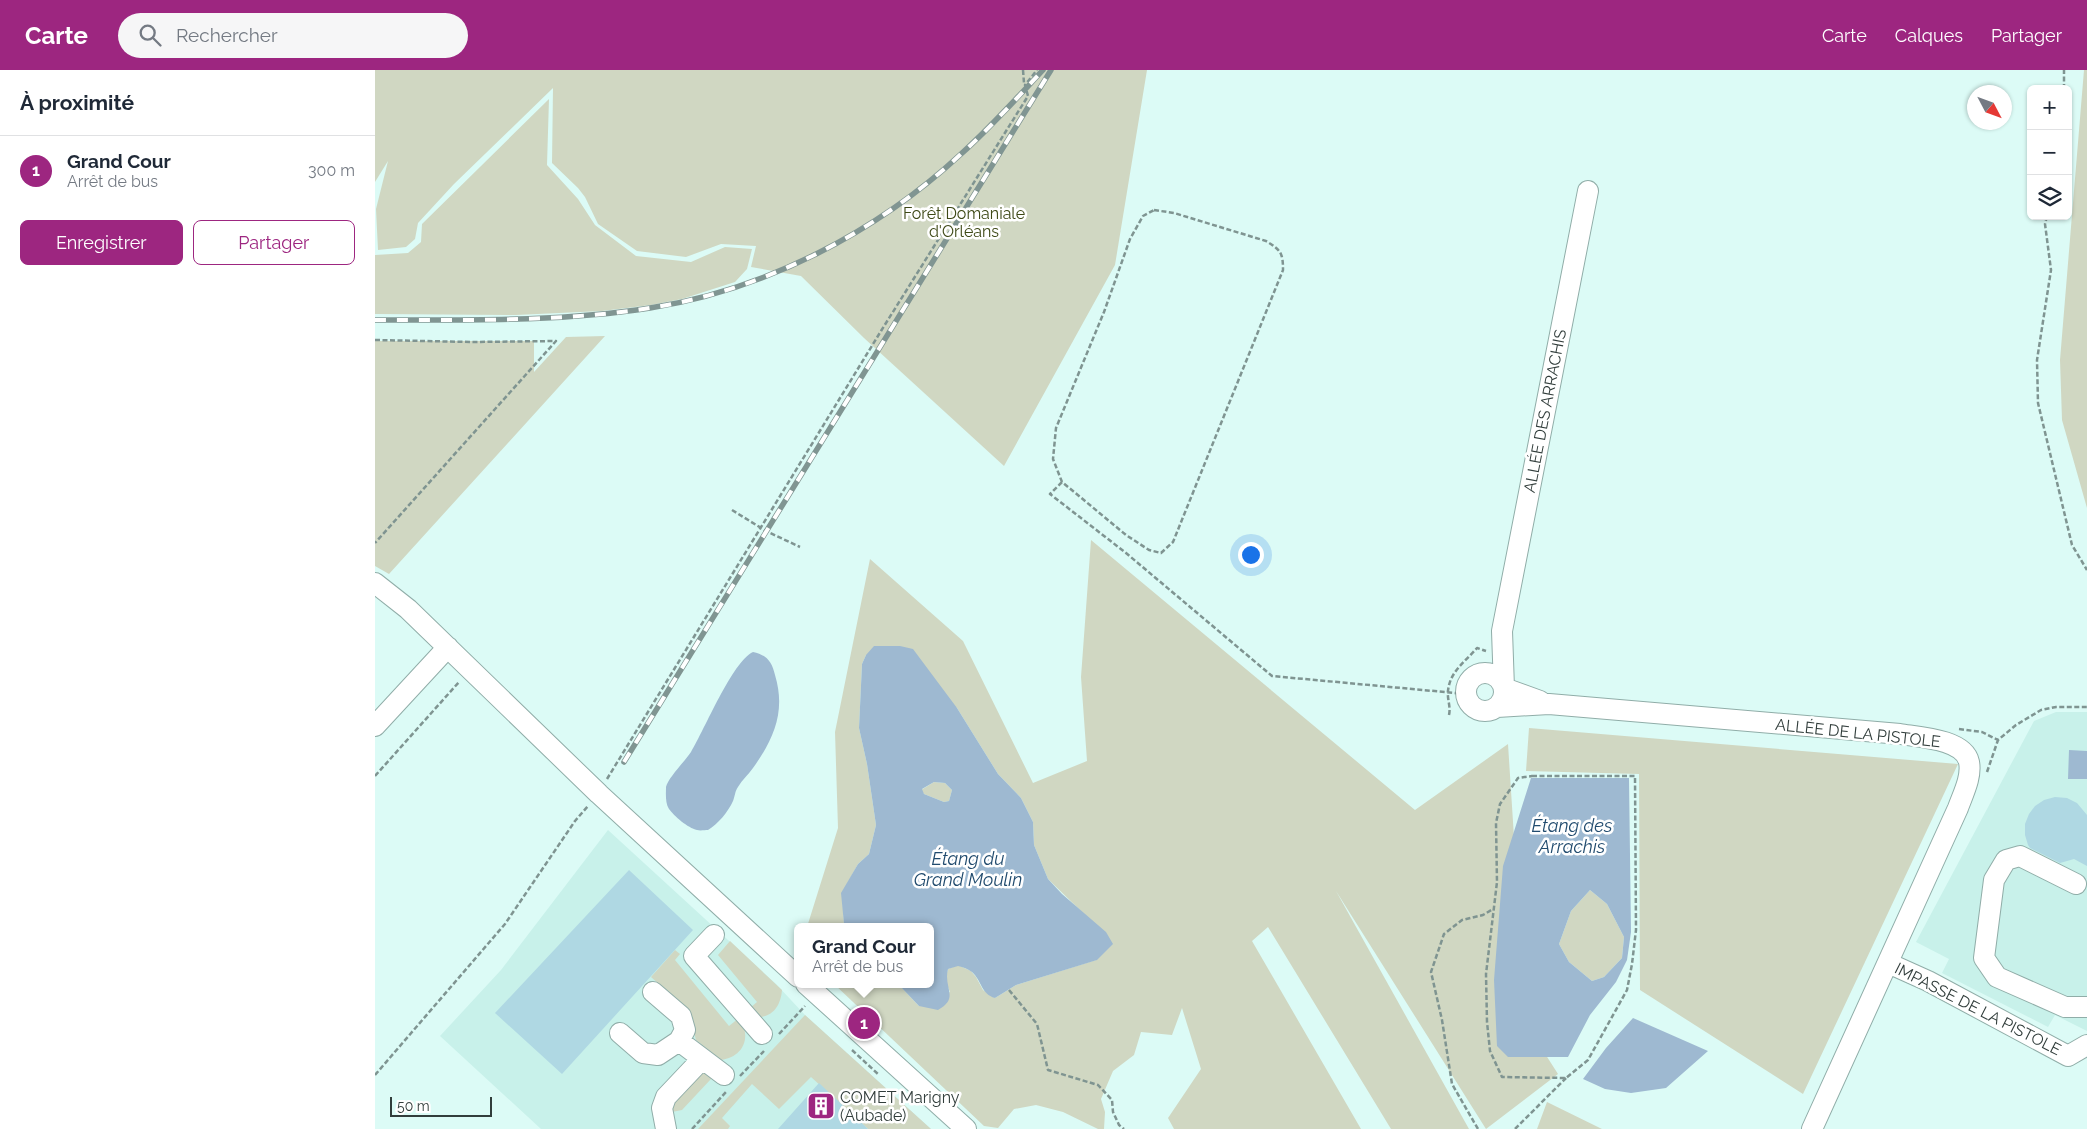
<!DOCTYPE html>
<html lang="fr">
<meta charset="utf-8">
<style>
body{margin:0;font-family:Raleway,sans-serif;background:#f6f6f7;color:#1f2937}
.controls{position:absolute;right:15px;top:15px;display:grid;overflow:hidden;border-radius:8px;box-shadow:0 1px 4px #0004}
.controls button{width:45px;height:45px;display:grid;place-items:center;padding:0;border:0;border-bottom:1px solid #e0e1e3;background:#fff;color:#1f2937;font:25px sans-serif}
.compass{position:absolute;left:1592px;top:15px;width:45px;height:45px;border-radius:50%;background:#fff;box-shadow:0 1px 4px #0004;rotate:131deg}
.scale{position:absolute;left:15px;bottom:12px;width:102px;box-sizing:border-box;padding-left:5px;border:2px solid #313d3b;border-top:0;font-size:14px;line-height:18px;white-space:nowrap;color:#313d3b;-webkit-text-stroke:4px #fff;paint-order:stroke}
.you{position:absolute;left:875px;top:484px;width:18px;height:18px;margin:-12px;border:4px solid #fff;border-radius:50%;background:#1a73e8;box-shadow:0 0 0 8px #1a73e833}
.badge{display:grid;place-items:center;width:32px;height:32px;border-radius:50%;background:#9d2680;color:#fff;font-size:16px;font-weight:700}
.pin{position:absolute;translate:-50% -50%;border:2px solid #fff;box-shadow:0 1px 5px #0006}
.popup{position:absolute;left:419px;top:853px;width:140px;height:65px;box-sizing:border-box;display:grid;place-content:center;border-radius:8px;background:#fff;filter:drop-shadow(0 1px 4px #0005);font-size:16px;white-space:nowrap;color:#747a83}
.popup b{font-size:19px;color:#1f2937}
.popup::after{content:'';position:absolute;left:50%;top:100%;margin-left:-10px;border:10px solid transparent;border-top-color:#fff}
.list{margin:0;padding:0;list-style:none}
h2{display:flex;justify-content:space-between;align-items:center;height:65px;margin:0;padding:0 20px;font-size:21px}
h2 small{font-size:16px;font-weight:400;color:#747a83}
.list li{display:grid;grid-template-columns:32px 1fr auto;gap:15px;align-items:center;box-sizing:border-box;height:70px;padding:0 20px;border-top:1px solid #e0e1e3}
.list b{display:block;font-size:19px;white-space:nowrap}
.list p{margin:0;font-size:16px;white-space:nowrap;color:#747a83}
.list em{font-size:16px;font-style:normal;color:#747a83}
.actions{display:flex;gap:10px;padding:15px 20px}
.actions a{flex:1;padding:11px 0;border:1px solid #9d2680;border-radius:8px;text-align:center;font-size:18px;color:#9d2680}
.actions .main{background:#9d2680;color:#fff}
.icon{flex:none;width:28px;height:28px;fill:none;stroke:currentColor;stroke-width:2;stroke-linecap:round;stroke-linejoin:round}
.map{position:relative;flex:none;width:1712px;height:1059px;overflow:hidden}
header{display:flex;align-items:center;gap:30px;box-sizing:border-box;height:70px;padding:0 25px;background:#9d2680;color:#fff}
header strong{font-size:24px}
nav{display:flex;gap:28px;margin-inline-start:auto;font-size:18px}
.search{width:350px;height:45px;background:#f6f6f7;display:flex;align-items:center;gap:12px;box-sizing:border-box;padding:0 18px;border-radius:28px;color:#747a83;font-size:19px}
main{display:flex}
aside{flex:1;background:#fff}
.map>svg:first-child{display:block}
</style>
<header>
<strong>Carte</strong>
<div class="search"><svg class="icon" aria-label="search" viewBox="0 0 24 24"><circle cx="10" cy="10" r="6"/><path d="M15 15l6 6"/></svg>Rechercher</div>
<nav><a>Carte</a><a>Calques</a><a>Partager</a></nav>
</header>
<main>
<aside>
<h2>À proximité<small></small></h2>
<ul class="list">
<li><span class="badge">1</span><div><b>Grand Cour</b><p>Arrêt de bus</p></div><em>300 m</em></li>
</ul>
<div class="actions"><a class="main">Enregistrer</a><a>Partager</a></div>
</aside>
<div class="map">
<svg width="1712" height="1059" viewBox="0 0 1712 1059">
<rect width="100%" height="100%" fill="#dcfbf6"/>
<path fill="#c8f1ea" d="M1681,642H1712V961L1680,945L1673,957L1567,903L1574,889L1541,872L1659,651Z
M233,760L401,914L430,945L556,1059H166L65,966L126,900Z"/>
<path fill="#d0d7c2" d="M0,0H772L740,195L629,396L489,268L426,206L376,197L381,176L346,174L311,187L262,181L223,154L210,127L203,118L177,93L178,18L79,114L43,153L40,169L31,177L3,180L1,139L13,91L0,112Z
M1709,0H1712V438L1687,350L1685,290Z
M174,29L172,95L203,129L220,155L261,186L316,192L350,177L377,179L372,199L360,212L307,229L276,235L227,241L141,245L0,244V185L33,183L46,172L47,154Z
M230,266L14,504L0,496V271H159V302L191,267Z
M716,470L1040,740L1133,674L1151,954L1183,1004L1111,1059L961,821L1094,1059H1016L893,857L877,871L986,1059H799L793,1048L826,999L807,938L797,965L766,962L759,985L738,1001L726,1029L730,1042L729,1059H723L688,1042L661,1035L639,1039L623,1058L609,1056L459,914H523L544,936L575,922L570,910L573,899L583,895L596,901L601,907L608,920L620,928L641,915L721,890L708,843L673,809L659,775L658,752L646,728L623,704L582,638L491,585L487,594L484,658L492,694L501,755L494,784L483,794L467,823L469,854L472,857H432L463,758L460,662L495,489L588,571L658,713L712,691L706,607Z
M1154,658L1583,694L1428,1024L1265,920L1264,704L1151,701Z
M559,712L570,713L577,720L574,731L569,732L549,724L546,720Z
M1215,820L1232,834L1249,867L1247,888L1229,907L1217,911L1194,892L1184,874L1196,841Z
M355,871L407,920C406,933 400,945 386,947L375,938L382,932L343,885Z
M300,880L305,884L300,890L354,956L364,948C377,966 369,987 346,990L321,970L313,940L276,907Z
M430,945L556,1059H493L436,1007L404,1039L377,1014L347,1048L355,1056L353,1059H323Z
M330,1002L335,1005L336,1009L307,1040L297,1042L295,1034L325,1003Z
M1172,1032L1227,1059H1162Z"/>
<path fill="#9eb9d1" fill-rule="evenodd" d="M499,576H525L538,579L582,638L623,704L646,728L658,752L659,775L673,809L687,824L731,862L738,874L722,890L641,915L620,928C606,924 607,911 597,902C593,899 588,897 583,896L573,899C568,918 585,928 563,940L544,936L523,914H555V857H472L469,854L466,823L483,794L494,784L501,755L492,694L484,658L487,594L491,585ZM559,712L570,713L577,720L574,731L569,732L549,724L547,719Z
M378,582C392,585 397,592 400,605C411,641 399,669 378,698C373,705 367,710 363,717C360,721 360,726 358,731C353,742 343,754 333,760C330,760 325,761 322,760C313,758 299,746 294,739C290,733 291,723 291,717C293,708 310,691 316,682C330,659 357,592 378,582Z
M1694,680L1712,681V709H1693Z
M1156,708H1254L1256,862L1252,890L1241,912L1215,945L1193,987H1133L1122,976L1119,910L1128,796ZM1215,820L1232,834L1249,867L1247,888L1229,907L1217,911L1194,892L1184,874L1196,841Z
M1258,948L1333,981L1291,1018L1256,1023L1230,1019L1208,1009L1231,978Z"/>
<path fill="#afd8e3" d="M1680,727L1692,728L1702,733L1712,745V796L1699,789L1685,793L1655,778L1653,775L1650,765V754L1654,744L1660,736L1669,730Z
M254,800L318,860L187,1004L120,943Z
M444,1013L493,1059H403Z"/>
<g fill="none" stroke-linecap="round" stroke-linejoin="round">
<defs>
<path id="minor" d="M0,513L33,539L224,724L423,907
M1091 622a19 19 0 1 1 38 0a19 19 0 1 1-38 0Z
M1165,631L1129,618L1127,561L1213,121
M1122,637L1174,634L1525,664C1543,667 1589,669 1594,692C1597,707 1588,724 1583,738L1437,1059
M0,656L73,577
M1701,814L1645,786L1631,790L1619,810L1609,888L1622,907L1690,937H1712
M339,865L319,886L387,964
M1513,893L1553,911L1693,986L1712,975
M431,914L591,1059
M278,922L306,946L310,960L304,971L349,1005
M245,963L268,983L283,985L304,971
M291,1059L287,1038L291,1027L327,989"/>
</defs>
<use href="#minor" stroke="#90ada8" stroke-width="22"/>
<path stroke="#7f9491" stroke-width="2.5" stroke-dasharray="5 2.5" stroke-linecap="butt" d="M648,0L649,13
M1689,19V0
M779,140L799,143L891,171C906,180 908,183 908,200L798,472L786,483L774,480L751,465L698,421L687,412L678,389L681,358L729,242L755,169L768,146Z
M1672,146L1670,154L1676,200L1662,290L1663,333L1697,475L1712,500
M0,270L98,272L181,271L0,473
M687,412L675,424L751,483L897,606L1091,624
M357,440L391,461L425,477
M1074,645C1076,637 1072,629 1073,621C1075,601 1090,592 1102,578L1111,581
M1584,659L1607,662L1623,670
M1612,702L1623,670L1641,655L1666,640L1681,637H1712
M0,706L84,612
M1157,706H1260L1261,860L1257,894L1252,920L1213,990L1191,1008L1127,1007L1115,981L1112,952L1111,904L1122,812L1121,753L1125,734L1143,708Z
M232,709L506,261L653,26L650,15L662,0
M634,920L662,954L673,1000L723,1015L737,1030L738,1042L744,1055L749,1059
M404,964L430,936
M477,980L504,1005
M0,1005L130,854L200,751L213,736
M365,1006L389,981
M317,1059L351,1022
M1103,1059L1077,1014L1067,950L1056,902L1069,864L1087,850L1108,845L1118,839
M1140,1059L1191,1008"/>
<use href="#minor" stroke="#fff" stroke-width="20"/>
<defs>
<path id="rail" d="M0,250C91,250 185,252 275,238C390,220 502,162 586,84C615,58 641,29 668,0
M249,692L676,0"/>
</defs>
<use href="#rail" stroke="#809592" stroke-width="5.5"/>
<use href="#rail" stroke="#fff" stroke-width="4" stroke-dasharray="11" stroke-linecap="butt"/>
</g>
<defs>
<symbol id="building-square" viewBox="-11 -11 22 22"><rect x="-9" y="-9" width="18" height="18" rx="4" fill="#9d2680" stroke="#fff"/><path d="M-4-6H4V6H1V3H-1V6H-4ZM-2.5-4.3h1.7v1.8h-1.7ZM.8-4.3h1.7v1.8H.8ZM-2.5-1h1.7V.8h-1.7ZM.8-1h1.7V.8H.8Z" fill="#fff"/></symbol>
</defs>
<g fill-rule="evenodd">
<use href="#building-square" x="430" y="1020" width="32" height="32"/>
</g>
<g text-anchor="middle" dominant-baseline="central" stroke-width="5" stroke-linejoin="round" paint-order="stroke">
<g font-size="16" fill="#3d4815" stroke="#fff">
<text x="589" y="143">Forêt Domaniale<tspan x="589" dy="18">d'Orléans</tspan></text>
</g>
<g font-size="16" fill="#313d3b" stroke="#fff">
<text transform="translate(1170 341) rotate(-79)">ALLÉE DES ARRACHIS</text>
<text transform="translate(1483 663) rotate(6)">ALLÉE DE LA PISTOLE</text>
<text transform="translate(1603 939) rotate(27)">IMPASSE DE LA PISTOLE</text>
</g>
<g font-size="16" fill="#313d3b" stroke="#fff" text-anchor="start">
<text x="465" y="1027">COMET Marigny<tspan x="465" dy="18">(Aubade)</tspan></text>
</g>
<g font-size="18" font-style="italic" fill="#214b6e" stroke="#fff">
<text x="1197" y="755">Étang des<tspan x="1197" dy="21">Arrachis</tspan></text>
<text x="593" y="788">Étang du<tspan x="593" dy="21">Grand Moulin</tspan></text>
</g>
</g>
</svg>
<div class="controls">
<button>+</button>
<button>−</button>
<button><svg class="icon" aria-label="layers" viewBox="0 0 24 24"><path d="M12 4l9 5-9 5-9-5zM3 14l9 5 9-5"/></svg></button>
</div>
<svg class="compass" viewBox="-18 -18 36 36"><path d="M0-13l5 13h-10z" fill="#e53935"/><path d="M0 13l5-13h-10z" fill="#747a83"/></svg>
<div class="scale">50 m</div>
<div class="you"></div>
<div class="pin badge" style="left:489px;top:953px">1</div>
<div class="popup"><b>Grand Cour</b>Arrêt de bus</div>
</div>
</main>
